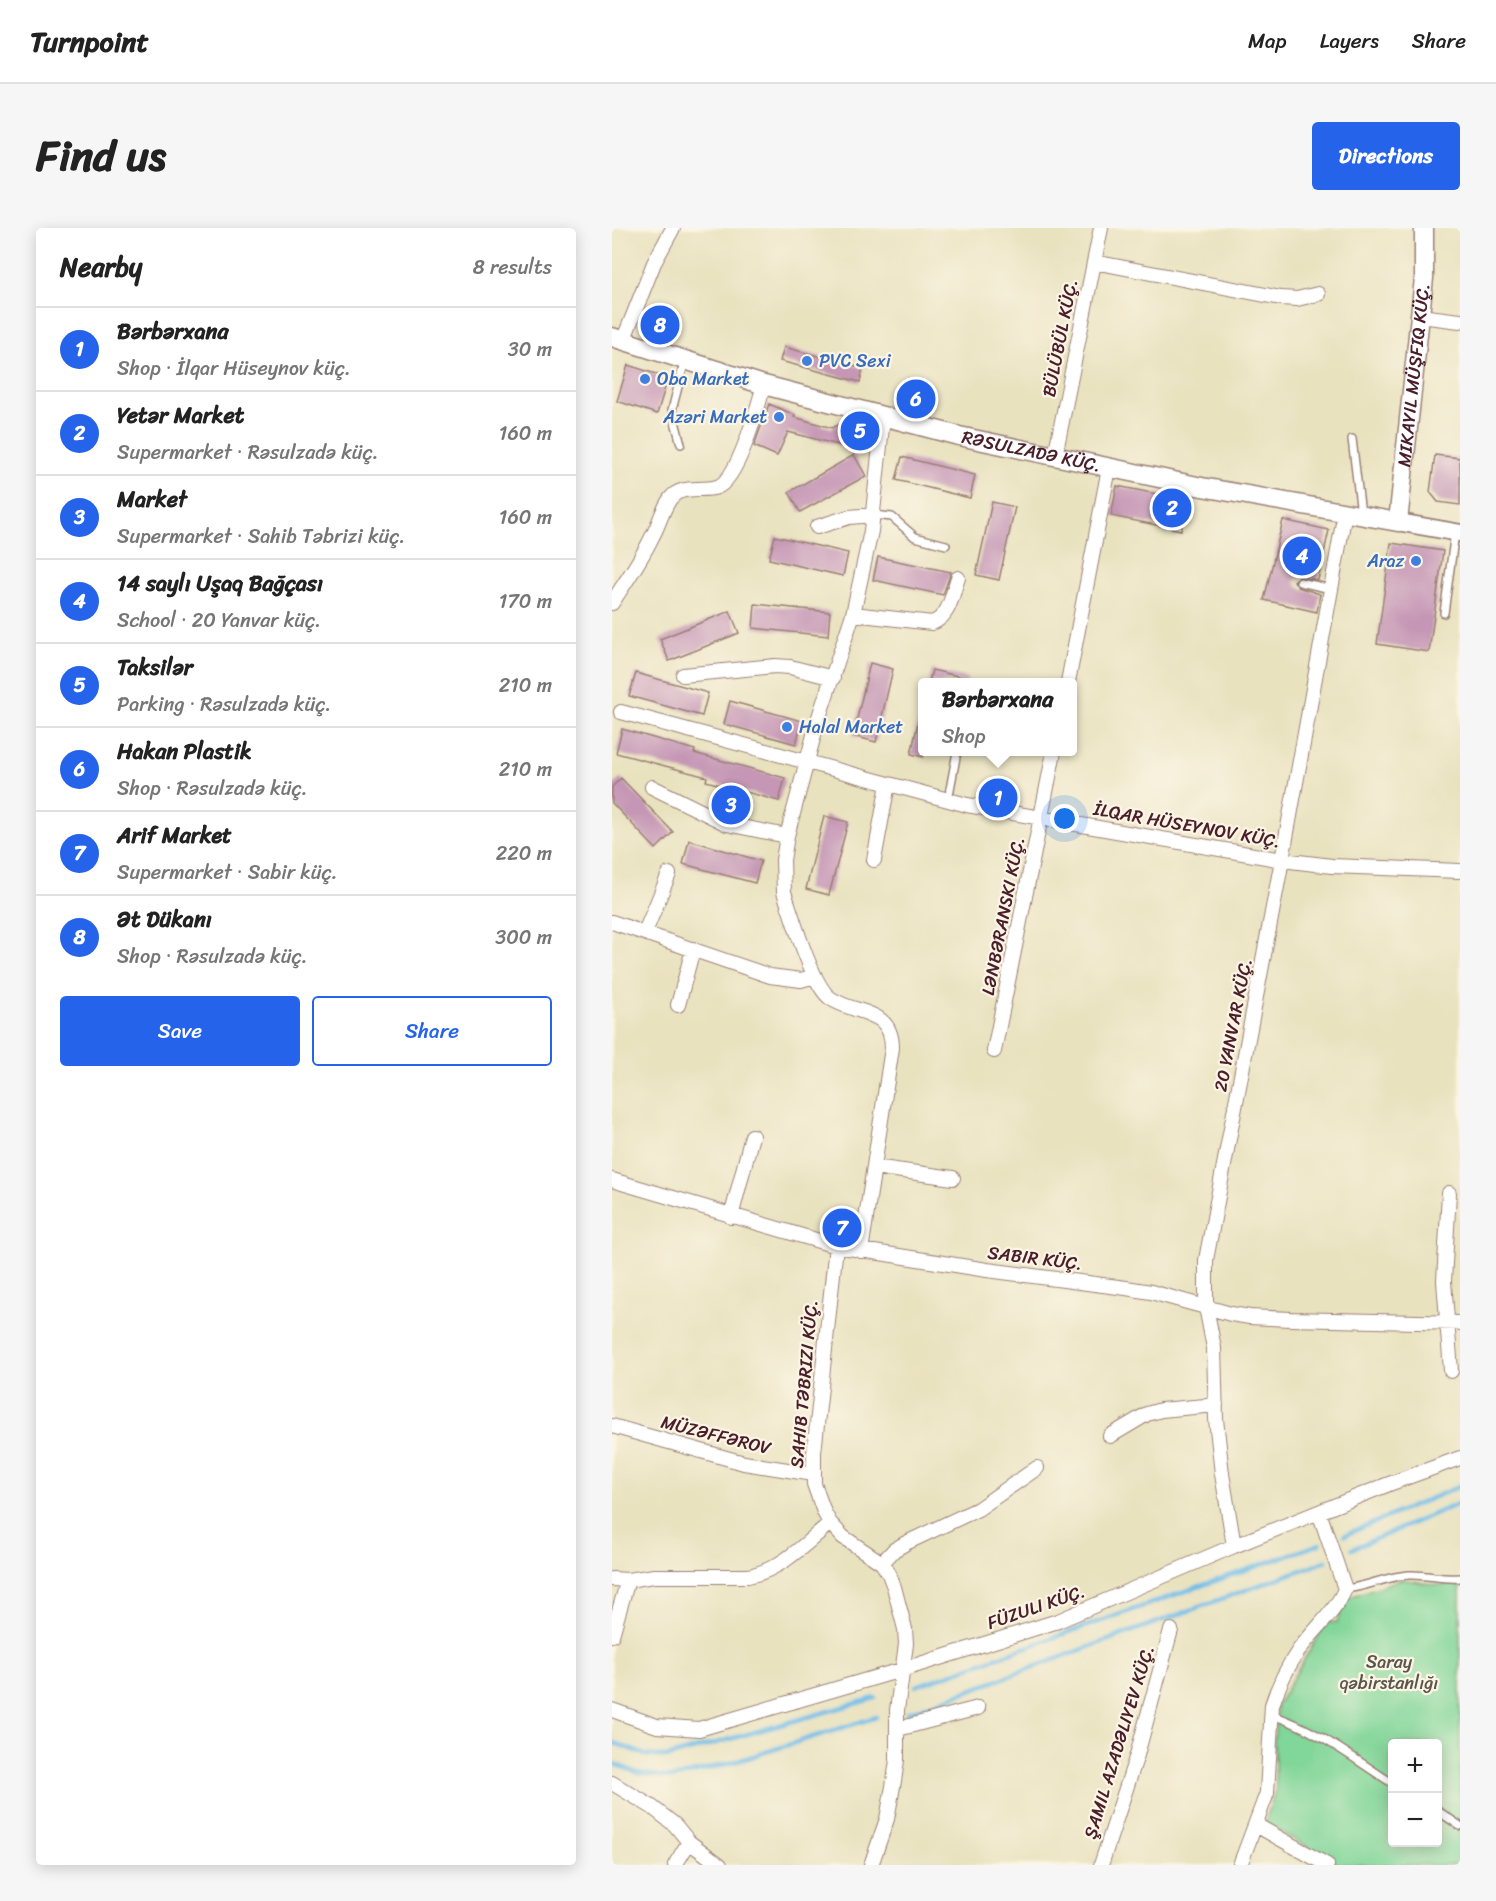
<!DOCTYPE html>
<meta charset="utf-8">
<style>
body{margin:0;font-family:Sriracha,sans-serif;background:#f6f6f6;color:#222}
.controls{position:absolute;right:18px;bottom:18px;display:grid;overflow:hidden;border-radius:6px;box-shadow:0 3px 15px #0003}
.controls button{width:54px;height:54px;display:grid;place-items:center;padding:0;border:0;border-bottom:2px solid #e0e0e0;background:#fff;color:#222;font:30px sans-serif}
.you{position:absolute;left:453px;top:591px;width:21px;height:21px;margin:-15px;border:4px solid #fff;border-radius:50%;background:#1a73e8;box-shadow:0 0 0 9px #1a73e833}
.badge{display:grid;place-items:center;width:39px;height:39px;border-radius:50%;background:#2563eb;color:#fff;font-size:20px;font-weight:700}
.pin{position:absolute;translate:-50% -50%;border:3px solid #fff;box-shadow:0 2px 6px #0006}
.popup{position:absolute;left:306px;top:450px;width:159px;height:78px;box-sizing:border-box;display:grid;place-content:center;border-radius:6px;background:#fff;filter:drop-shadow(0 2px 4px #0005);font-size:20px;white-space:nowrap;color:#767676}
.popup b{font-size:22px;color:#222}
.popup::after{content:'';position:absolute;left:50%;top:100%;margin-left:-12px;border:12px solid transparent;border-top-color:#fff}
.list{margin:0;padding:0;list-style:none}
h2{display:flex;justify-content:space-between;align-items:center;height:78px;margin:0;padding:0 24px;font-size:26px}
h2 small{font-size:20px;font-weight:400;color:#767676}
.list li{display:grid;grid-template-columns:39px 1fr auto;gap:18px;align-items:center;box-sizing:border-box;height:84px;padding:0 24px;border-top:2px solid #e0e0e0}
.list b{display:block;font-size:22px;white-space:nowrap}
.list p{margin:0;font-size:20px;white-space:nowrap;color:#767676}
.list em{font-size:20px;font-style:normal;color:#767676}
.actions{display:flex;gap:12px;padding:18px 24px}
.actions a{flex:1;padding:14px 0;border:2px solid #2563eb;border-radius:6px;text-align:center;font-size:21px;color:#2563eb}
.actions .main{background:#2563eb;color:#fff}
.map{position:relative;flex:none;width:848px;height:1637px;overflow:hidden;border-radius:6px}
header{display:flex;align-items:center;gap:36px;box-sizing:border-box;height:84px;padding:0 30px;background:#fff;border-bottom:2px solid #e0e0e0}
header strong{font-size:28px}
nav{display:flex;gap:33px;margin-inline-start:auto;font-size:21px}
.intro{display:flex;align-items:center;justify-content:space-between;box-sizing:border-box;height:144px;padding:0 36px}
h1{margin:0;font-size:42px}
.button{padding:15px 27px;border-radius:6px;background:#2563eb;color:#fff;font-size:21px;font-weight:700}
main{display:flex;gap:36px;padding:0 36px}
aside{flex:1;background:#fff;border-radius:6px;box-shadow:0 3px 15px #0003}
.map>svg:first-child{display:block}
</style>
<header>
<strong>Turnpoint</strong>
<nav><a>Map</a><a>Layers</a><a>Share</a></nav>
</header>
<div class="intro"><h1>Find us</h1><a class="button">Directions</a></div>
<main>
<aside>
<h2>Nearby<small>8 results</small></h2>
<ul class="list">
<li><span class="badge">1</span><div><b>Bərbərxana</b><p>Shop · İlqar Hüseynov küç.</p></div><em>30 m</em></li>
<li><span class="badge">2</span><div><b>Yetər Market</b><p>Supermarket · Rəsulzadə küç.</p></div><em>160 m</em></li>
<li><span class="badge">3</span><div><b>Market</b><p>Supermarket · Sahib Təbrizi küç.</p></div><em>160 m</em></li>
<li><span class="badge">4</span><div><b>14 saylı Uşaq Bağçası</b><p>School · 20 Yanvar küç.</p></div><em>170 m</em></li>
<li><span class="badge">5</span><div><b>Taksilər</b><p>Parking · Rəsulzadə küç.</p></div><em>210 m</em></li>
<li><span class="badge">6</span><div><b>Hakan Plastik</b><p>Shop · Rəsulzadə küç.</p></div><em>210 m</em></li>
<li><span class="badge">7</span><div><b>Arif Market</b><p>Supermarket · Sabir küç.</p></div><em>220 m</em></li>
<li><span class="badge">8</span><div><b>Ət Dükanı</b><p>Shop · Rəsulzadə küç.</p></div><em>300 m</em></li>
</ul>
<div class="actions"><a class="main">Save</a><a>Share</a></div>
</aside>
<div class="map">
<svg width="848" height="1637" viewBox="0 0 848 1637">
<rect width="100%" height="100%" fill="#fcf5e5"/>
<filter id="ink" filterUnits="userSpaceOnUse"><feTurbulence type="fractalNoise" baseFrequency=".0167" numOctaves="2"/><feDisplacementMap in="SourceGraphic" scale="12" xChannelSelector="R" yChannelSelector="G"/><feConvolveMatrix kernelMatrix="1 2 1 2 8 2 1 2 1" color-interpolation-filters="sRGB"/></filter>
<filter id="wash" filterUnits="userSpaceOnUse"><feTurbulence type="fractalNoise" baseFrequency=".008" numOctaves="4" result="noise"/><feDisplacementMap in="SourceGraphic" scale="24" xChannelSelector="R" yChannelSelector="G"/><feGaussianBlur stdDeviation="1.35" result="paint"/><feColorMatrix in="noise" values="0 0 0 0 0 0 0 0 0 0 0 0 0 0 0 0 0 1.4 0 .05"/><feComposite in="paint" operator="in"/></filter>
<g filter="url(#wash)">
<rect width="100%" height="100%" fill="#e9e2bf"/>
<path fill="#81d699" stroke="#667a62" stroke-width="1.5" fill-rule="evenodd" d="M789,1351L824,1357L848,1356V1637H727L653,1595L664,1560L662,1514L665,1477L714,1395L725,1394L735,1370ZM780,1516H826V1614H780Z"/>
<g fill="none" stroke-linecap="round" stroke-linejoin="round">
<path stroke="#6cbbe7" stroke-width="4.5" d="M733,1307L848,1258
M740,1321L848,1275
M304,1458L708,1316
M295,1485L714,1333
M0,1514L33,1527L55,1529L263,1470
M0,1535L26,1545L61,1550L129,1532L264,1489"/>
</g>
<g id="blocks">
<path fill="#c596b5" d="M172,119L251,140L248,154L168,133Z
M16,137L56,150L45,186L5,173Z
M157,176L183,187L182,189L220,200L230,194L238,209L233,212L238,220L176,204L165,228L142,218Z
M242,227L254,248L188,284L177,264Z
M823,227L848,230V277L826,274L818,264Z
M290,229L363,247L358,270L284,252Z
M505,258L575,272L569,302L499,288Z
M380,274L403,279L387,352L364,347Z
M671,292L717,302L706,352L687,349L682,353L686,359L708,366L705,384L652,372Z
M163,308L236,325L231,348L157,331Z
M779,315L831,323L817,424L765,416Z
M266,329L339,344L331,367L261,352Z
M143,376L218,384L216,408L141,400Z
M118,383L127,405L57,433L48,411Z
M258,435L281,441L264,514L241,508Z
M320,442L355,450V454H317Z
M24,445L96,465L90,488L17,468Z
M118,473L190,493L184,516L112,496Z
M306,494L311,495V529L299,526Z
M10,501L83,522L82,525L173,550L167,573L94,553L95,549L4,525Z
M9,550L61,604L44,621L0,575V559Z
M212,588L236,594L217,667L194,661Z
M77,612L149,633L143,655L71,636Z"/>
</g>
</g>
<g filter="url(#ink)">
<use href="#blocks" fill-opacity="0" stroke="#9a8075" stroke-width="1.5"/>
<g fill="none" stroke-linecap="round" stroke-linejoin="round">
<defs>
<path id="service" d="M740,211L749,286
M69,216L60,182L73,132
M261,287L280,289L303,309L334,317
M688,354L719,361
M832,385L843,304
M336,572L345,524
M733,1361C755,1359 775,1348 797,1347C814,1346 831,1352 848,1350
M659,1487C703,1500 742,1531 780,1555
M826,1583L848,1598"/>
<path id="minor" d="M482,34L669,70L685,71L706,66
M808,88L848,93
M11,113L42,35L61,0
M443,228L489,0
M205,299L237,289L261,287
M0,375C14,353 29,332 40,309C47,297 50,282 58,271C69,256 89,264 105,259C126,252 146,178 152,157
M241,386L320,395C338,389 340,366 346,350
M71,447L163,438L178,439L221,450
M456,454L497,240
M9,484L355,577L670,632L720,638L848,643
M40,559L115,596L175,608
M262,632L276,556
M0,694L158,748L189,752L203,748
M33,704L57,646
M66,777L81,721
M382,823L442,524
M262,939L341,950
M0,952L224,1018L375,1042L514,1060L539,1064L619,1086L638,1089L679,1091L848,1095
M837,965L832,1053L839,1143
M119,989L140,908
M224,1018L202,1225V1256L212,1284L218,1295L231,1309L270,1335L277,1346L282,1359L293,1401L294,1416L285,1482V1532L282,1553L275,1591L259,1637
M249,1023L280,820C280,779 244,788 218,770C200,757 180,687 172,664L171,632L175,608L206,492L241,386L259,303L271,189
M0,1198L132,1235L201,1246
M498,1208L535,1186L549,1182L604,1177
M622,1318L610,1246L604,1191L602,1120L594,1079V1032L670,632L733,284
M270,1335L282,1322L294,1315L366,1281L425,1240
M0,1351L16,1352L42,1348H136C169,1342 193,1316 218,1295
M0,1407L16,1352
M0,1482L45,1498L87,1501L289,1442L446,1393L622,1318L777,1256L848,1230
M286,1501L366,1480
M0,1555L40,1579L63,1597L77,1614L108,1637
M644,1597L715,1637
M63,1637L77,1614
M489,1637L525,1527L559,1402
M628,1637L655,1565L660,1477C666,1458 676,1438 687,1422C702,1401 723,1385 733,1361L707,1284"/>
<path id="tertiary" d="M786,294L848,305"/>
<g id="secondary">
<path id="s1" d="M0,109L152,157L347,208L590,259L786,294L812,50V0"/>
</g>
</defs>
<use href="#service" stroke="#9a8075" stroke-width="10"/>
<use href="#minor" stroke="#9a8075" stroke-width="16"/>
<use href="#tertiary" stroke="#9a8075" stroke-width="20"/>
<use href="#secondary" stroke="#9a8075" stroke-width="21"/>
<use href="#service" stroke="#fff" stroke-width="7"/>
<use href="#minor" stroke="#fff" stroke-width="14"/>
<use href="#tertiary" stroke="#fff" stroke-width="16"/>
<use href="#secondary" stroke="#fff" stroke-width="18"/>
</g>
</g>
<g fill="#3f7fe0" stroke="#fcf5e5" stroke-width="2">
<circle cx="195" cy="133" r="6"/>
<circle cx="33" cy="151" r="6"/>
<circle cx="167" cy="189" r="6"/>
<circle cx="804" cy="333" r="6"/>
<circle cx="175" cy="499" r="6"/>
</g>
<g text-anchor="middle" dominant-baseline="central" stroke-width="4.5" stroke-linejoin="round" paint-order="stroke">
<g font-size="18" fill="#4a1f2b" stroke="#fcf5e5">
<text transform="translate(448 110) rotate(-79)">BÜLÜBÜL KÜÇ.</text>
<text stroke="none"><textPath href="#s1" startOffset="956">MIKAYIL MÜŞFIQ KÜÇ.</textPath></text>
<text stroke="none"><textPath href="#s1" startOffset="435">RƏSULZADƏ KÜÇ.</textPath></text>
<text transform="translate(575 597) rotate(10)">İLQAR HÜSEYNOV KÜÇ.</text>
<text transform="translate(391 688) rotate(-79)">LƏNBƏRANSKI KÜÇ.</text>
<text transform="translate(621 797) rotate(-79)">20 YANVAR KÜÇ.</text>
<text transform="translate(423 1030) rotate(7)">SABIR KÜÇ.</text>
<text transform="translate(192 1156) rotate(-85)">SAHIB TƏBRIZI KÜÇ.</text>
<text transform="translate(104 1207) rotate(14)">MÜZƏFFƏROV</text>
<text transform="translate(424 1379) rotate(-19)">FÜZULI KÜÇ.</text>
<text transform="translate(507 1514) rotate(-73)">ŞAMIL AZADƏLIYEV KÜÇ.</text>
</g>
<g font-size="18" fill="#366cbe" stroke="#fcf5e5" text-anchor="start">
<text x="207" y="133">PVC Sexi</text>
<text x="45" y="151">Oba Market</text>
<text x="155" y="189" text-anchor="end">Azəri Market</text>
<text x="792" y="333" text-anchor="end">Araz</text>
<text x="187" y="499">Halal Market</text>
</g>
<g font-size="18" fill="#5a564c" stroke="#fcf5e5">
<text x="777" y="1434">Saray<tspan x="777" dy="21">qəbirstanlığı</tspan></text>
</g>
</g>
</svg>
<div class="controls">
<button>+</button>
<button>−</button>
</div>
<div class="you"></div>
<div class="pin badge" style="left:386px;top:570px">1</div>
<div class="popup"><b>Bərbərxana</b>Shop</div>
<div class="pin badge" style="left:560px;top:280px">2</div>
<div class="pin badge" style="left:119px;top:577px">3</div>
<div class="pin badge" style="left:690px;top:328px">4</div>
<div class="pin badge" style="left:248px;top:203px">5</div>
<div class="pin badge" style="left:304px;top:171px">6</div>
<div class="pin badge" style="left:230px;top:1000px">7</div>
<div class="pin badge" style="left:48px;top:97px">8</div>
</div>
</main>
